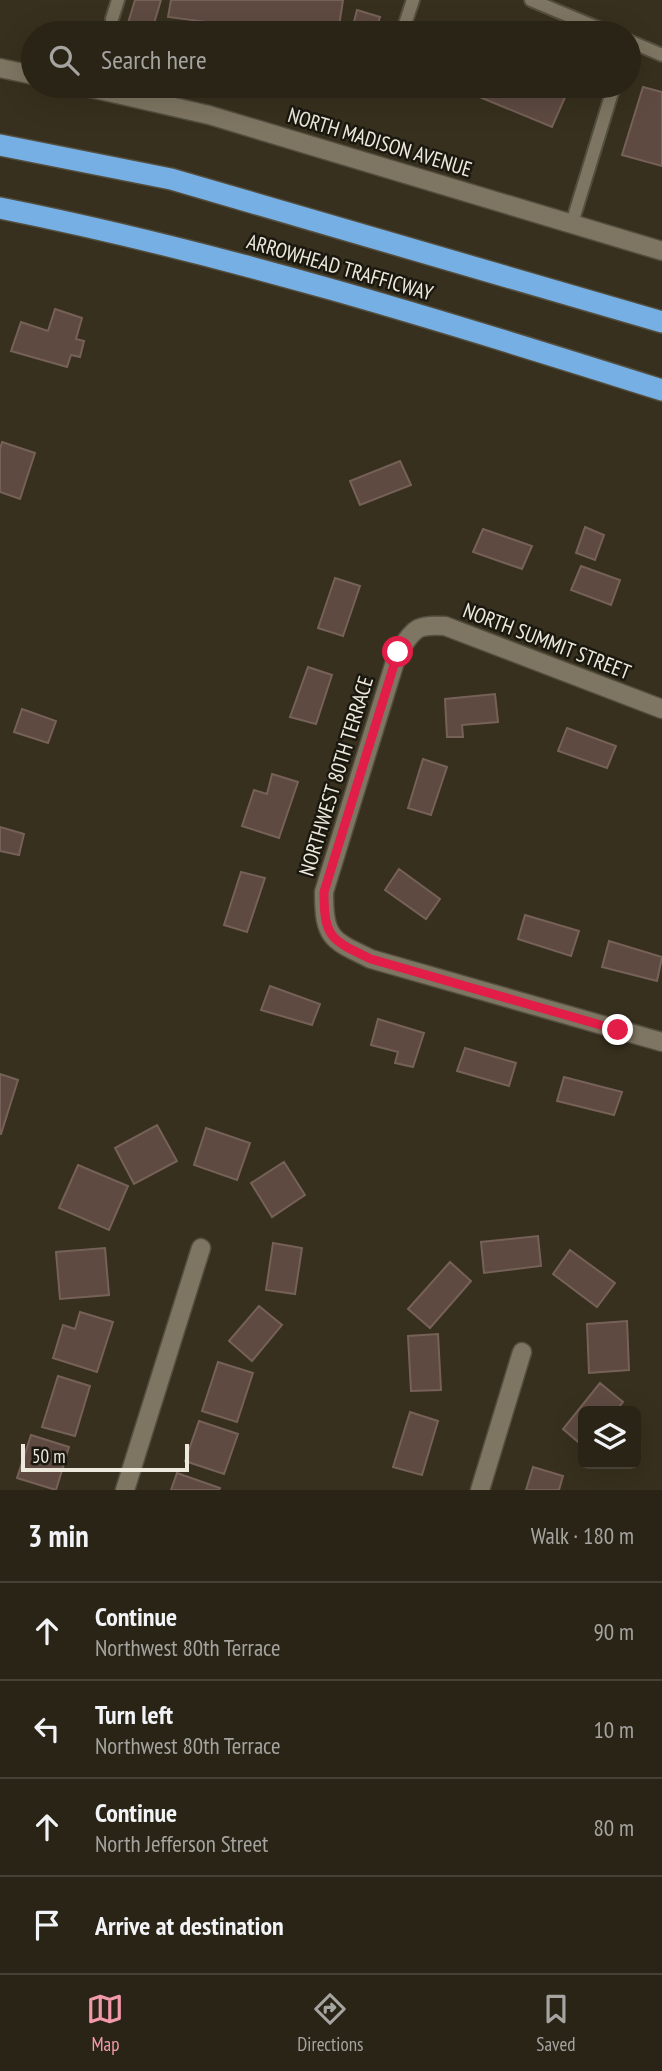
<!DOCTYPE html>
<meta charset="utf-8">
<style>
body{margin:0;font-family:"PT Sans Narrow",sans-serif;background:#353023;color:#f1f3f6}
.controls{position:absolute;right:21px;bottom:21px;display:grid;overflow:hidden;border-radius:10px;box-shadow:0 7px 28px #0002}
.controls button{width:63px;height:63px;display:grid;place-items:center;padding:0;border:0;border-bottom:2px solid #454135;background:#292416;color:#f1f3f6;font:35px sans-serif}
.scale{position:absolute;left:21px;bottom:18px;width:168px;box-sizing:border-box;padding-left:7px;border:4px solid #ede9dd;border-top:0;font-size:19px;line-height:24px;white-space:nowrap;color:#ede9dd;-webkit-text-stroke:5px #1b1810;paint-order:stroke}
.stop{position:absolute;width:21px;height:21px;margin:-16px;border:5px solid #e11d48;border-radius:50%;background:#fff}
.stop.end{background:#e11d48;border-color:#fff;box-shadow:0 2px 7px #0008}
.list{margin:0;padding:0;list-style:none}
h2{display:flex;justify-content:space-between;align-items:center;height:91px;margin:0;padding:0 28px;font-size:30px}
h2 small{font-size:23px;font-weight:400;color:#a5a4a1}
.list li{display:grid;grid-template-columns:46px 1fr auto;gap:21px;align-items:center;box-sizing:border-box;height:98px;padding:0 28px;border-top:2px solid #454135}
.list b{display:block;font-size:26px;white-space:nowrap}
.list p{margin:0;font-size:23px;white-space:nowrap;color:#a5a4a1}
.list em{font-size:23px;font-style:normal;color:#a5a4a1}
.icon{flex:none;width:38px;height:38px;fill:none;stroke:currentColor;stroke-width:2;stroke-linecap:round;stroke-linejoin:round}
.map{position:relative;flex:none;width:662px;height:1490px;overflow:hidden}
.search{position:absolute;background:#292416;box-shadow:0 7px 28px #0002;left:21px;right:21px;top:21px;height:77px;display:flex;align-items:center;gap:18px;box-sizing:border-box;padding:0 24px;border-radius:38px;color:#a5a4a1;font-size:26px}
.sheet{height:483px;background:#292416}
nav{display:flex;justify-content:space-around;align-items:center;box-sizing:border-box;height:98px;border-top:2px solid #454135;background:#292416;font-size:19px;color:#a5a4a1}
nav a{display:grid;justify-items:center;gap:4px}
nav .on{color:#f39aaa}
.map>svg:first-child{display:block}
</style>
<div class="map">
<svg width="662" height="1490" viewBox="0 0 662 1490">
<rect width="100%" height="100%" fill="#37301e"/>
<path fill="#5e4a41" stroke="#766158" stroke-width="2" d="M135,0H161L152,30L128,23Z
M171,0H343L338,33H292L168,17Z
M357,10L380,17L375,33H351Z
M447,23L473,33H442Z
M453,86H570L552,127Z
M643,87L662,92V166L622,155Z
M55,309L82,318L76,339L84,341L80,357L71,355L67,367L11,351L21,322L48,331Z
M2,442L35,453L20,499L0,492V449Z
M400,461L411,485L360,505L350,481Z
M585,527L604,535L595,560L576,553Z
M483,529L532,546L522,569L473,552Z
M581,566L620,580L611,605L571,590Z
M335,578L360,586L343,636L318,628Z
M308,667L332,675L316,724L290,717Z
M495,694L498,722L462,725L463,737H447L445,699Z
M22,709L56,721L48,743L14,732Z
M567,728L616,746L607,768L558,751Z
M423,759L447,767L431,815L408,808Z
M272,774L298,782L279,838L242,826L254,790L267,794Z
M0,827L24,834L19,855L0,851Z
M399,869L440,899L426,919L385,890Z
M241,872L265,878L247,932L224,925Z
M525,915L579,931L571,956L518,939Z
M609,941L662,957L657,981L602,967Z
M270,986L320,1004L312,1025L261,1010Z
M378,1019L424,1033L413,1067L395,1063L398,1052L371,1045Z
M465,1048L516,1063L509,1086L457,1071Z
M0,1074L18,1080L1,1134H0Z
M564,1077L622,1092L614,1115L557,1101Z
M157,1125L177,1161L134,1184L115,1148Z
M206,1128L250,1143L237,1180L194,1165Z
M284,1162L305,1195L272,1217L251,1183Z
M78,1165L128,1186L109,1230L59,1208Z
M538,1236L541,1266L484,1273L481,1242Z
M273,1243L302,1248L295,1294L266,1290Z
M105,1248L109,1295L60,1299L56,1252Z
M570,1250L615,1283L597,1307L553,1274Z
M450,1262L471,1281L430,1328L408,1309Z
M259,1306L282,1325L252,1361L229,1341Z
M80,1312L113,1322L97,1372L53,1358L63,1325L75,1329Z
M627,1321L629,1370L589,1373L587,1324Z
M438,1334L441,1390L411,1391L408,1336Z
M218,1362L253,1373L237,1422L202,1411Z
M58,1376L90,1386L75,1436L42,1427Z
M600,1383L623,1402L616,1411H583V1446L563,1429Z
M410,1412L438,1421L422,1475L393,1467Z
M199,1421L238,1434L224,1474L185,1461Z
M31,1435L69,1447L56,1490L17,1478Z
M533,1467L563,1476L559,1490H526Z
M177,1473L220,1488L219,1490H171Z"/>
<g fill="none" stroke-linecap="round" stroke-linejoin="round">
<defs>
<path id="service" d="M531,0L610,33
M112,19L118,0
M402,33L413,0
M629,41L662,55
M572,223L614,86"/>
<path id="minor" d="M0,68L33,75
M82,86L209,115L662,251
M662,709L445,626C415,624 415,629 398,652L324,892C324,938 331,940 371,959L662,1042
M125,1490L201,1248
M480,1490L522,1352"/>
<path id="motorway" d="M0,145L171,179L662,322
M0,208C225,253 444,321 662,390"/>
</defs>
<use href="#service" stroke="#544e3f" stroke-width="16"/>
<use href="#minor" stroke="#544e3f" stroke-width="21"/>
<use href="#motorway" stroke="#544e3f" stroke-width="24"/>
<use href="#service" stroke="#7e7662" stroke-width="12"/>
<use href="#minor" stroke="#7e7662" stroke-width="18"/>
<use href="#motorway" stroke="#75afe4" stroke-width="21"/>
</g>
<g fill="none" stroke-linecap="round" stroke-linejoin="round">
<path stroke="#e11d48" stroke-width="9" d="M398,652L324,892C324,938 331,940 371,959L618,1030"/>
</g>
<g text-anchor="middle" dominant-baseline="central" stroke-width="5" stroke-linejoin="round" paint-order="stroke">
<g font-size="21" fill="#ede9dd" stroke="#1b1810">
<text transform="translate(380 142) rotate(17)">NORTH MADISON AVENUE</text>
<text transform="translate(340 267) rotate(16)">ARROWHEAD TRAFFICWAY</text>
<text transform="translate(547 641) rotate(21)">NORTH SUMMIT STREET</text>
<text transform="translate(336 776) rotate(-73)">NORTHWEST 80TH TERRACE</text>
</g>
</g>
</svg>
<div class="controls">
<button><svg class="icon" aria-label="layers" viewBox="0 0 24 24"><path d="M12 4l9 5-9 5-9-5zM3 14l9 5 9-5"/></svg></button>
</div>
<div class="scale">50 m</div>
<div class="stop" style="left:398px;top:652px"></div>
<div class="stop end" style="left:618px;top:1030px"></div>
<div class="search"><svg class="icon" aria-label="search" viewBox="0 0 24 24"><circle cx="10" cy="10" r="6"/><path d="M15 15l6 6"/></svg>Search here</div>
</div>
<section class="sheet">
<h2>3 min<small>Walk · 180 m</small></h2>
<ul class="list">
<li><svg class="icon" aria-label="ahead" viewBox="0 0 24 24"><path d="M12 20V5M6 11l6-6 6 6"/></svg><div><b>Continue</b><p>Northwest 80th Terrace</p></div><em>90 m</em></li>
<li><svg class="icon" aria-label="left" viewBox="0 0 24 24"><path d="M17 20v-9H6M10 6l-5 5 5 5"/></svg><div><b>Turn left</b><p>Northwest 80th Terrace</p></div><em>10 m</em></li>
<li><svg class="icon" aria-label="ahead" viewBox="0 0 24 24"><path d="M12 20V5M6 11l6-6 6 6"/></svg><div><b>Continue</b><p>North Jefferson Street</p></div><em>80 m</em></li>
<li><svg class="icon" aria-label="arrive" viewBox="0 0 24 24"><path d="M6 21V4h12l-3 4 3 4H6"/></svg><div><b>Arrive at destination</b></div></li>
</ul>
</section>
<nav>
<a class="on"><svg class="icon" aria-label="map" viewBox="0 0 24 24"><path d="M3 6l6-2 6 2 6-2v14l-6 2-6-2-6 2zM9 4v14M15 6v14"/></svg>Map</a>
<a><svg class="icon" aria-label="directions" viewBox="0 0 24 24"><path d="M12 3l9 9-9 9-9-9zM9 14v-3h6M13 9l2 2-2 2"/></svg>Directions</a>
<a><svg class="icon" aria-label="saved" viewBox="0 0 24 24"><path d="M7 4h10v16l-5-4-5 4z"/></svg>Saved</a>
</nav>
